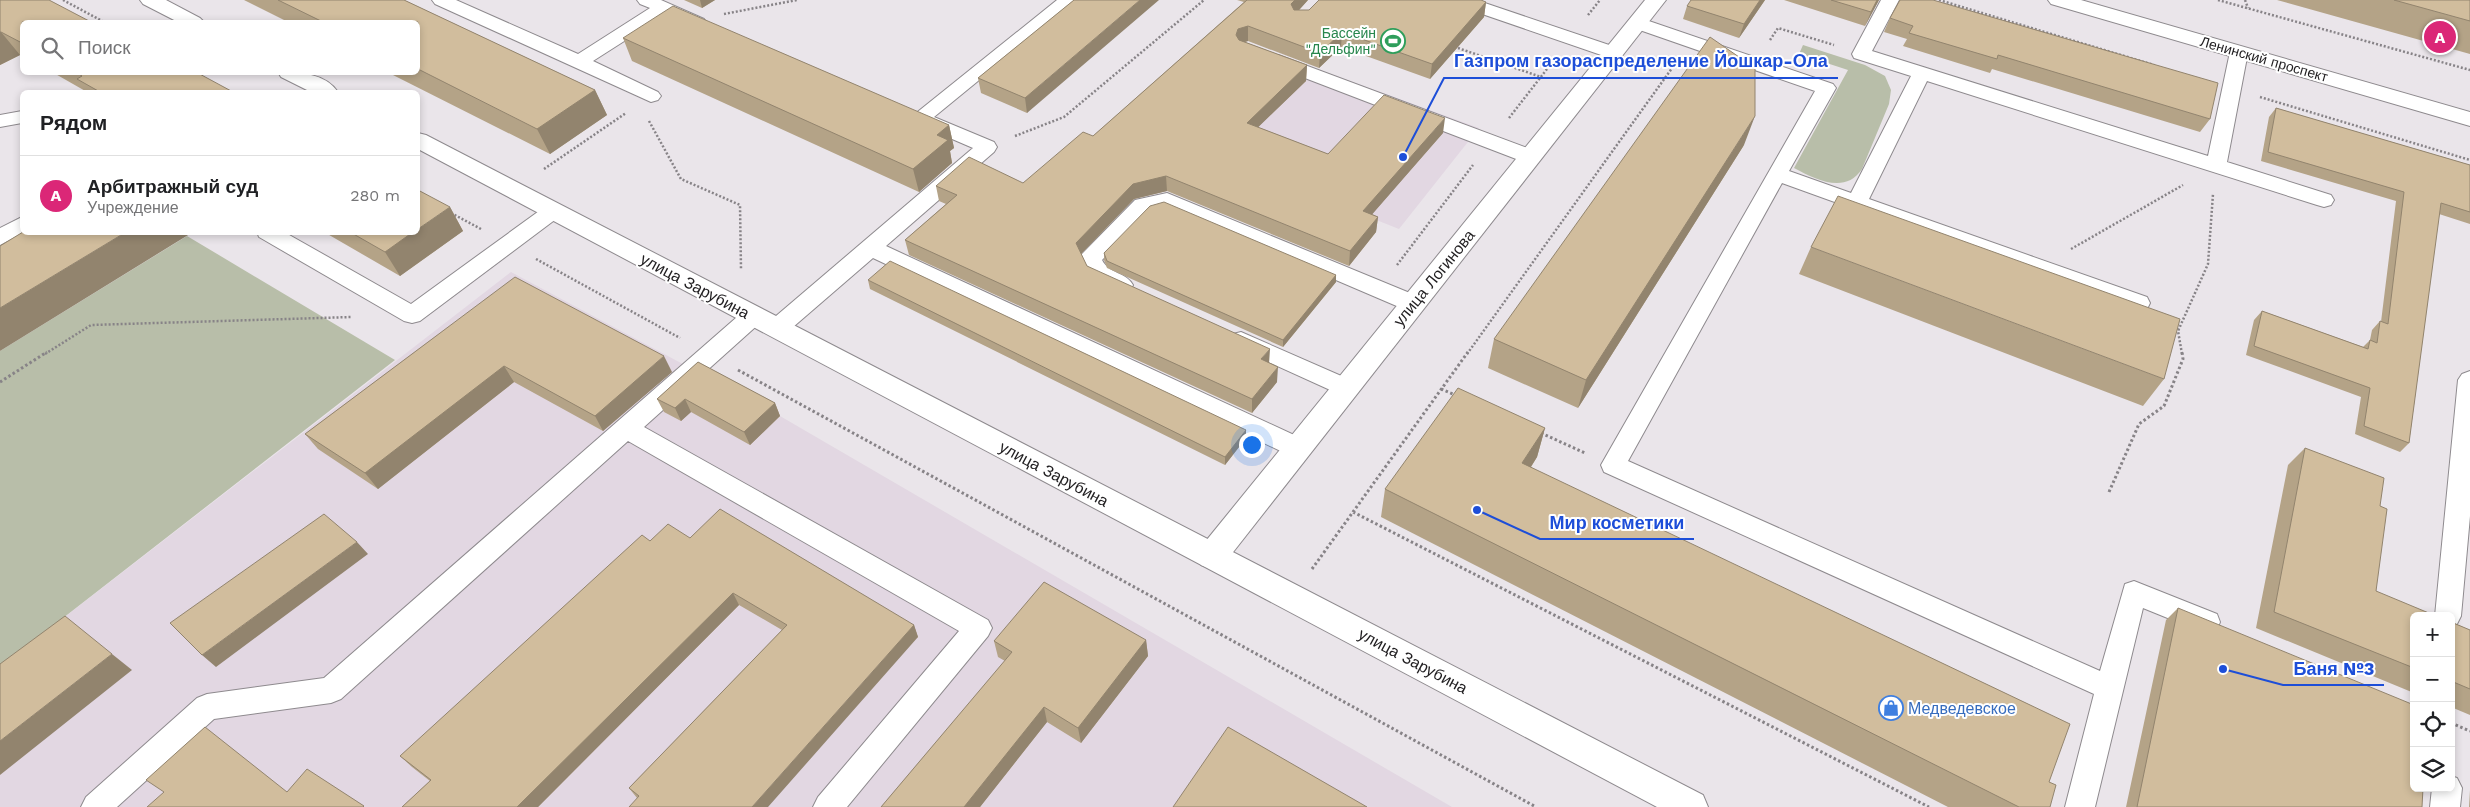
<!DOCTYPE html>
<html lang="ru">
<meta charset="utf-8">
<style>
body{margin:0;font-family:"Work Sans",sans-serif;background:#f2f2f2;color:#202124}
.controls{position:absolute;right:15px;bottom:15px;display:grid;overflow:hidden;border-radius:8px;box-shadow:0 2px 8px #0003}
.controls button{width:45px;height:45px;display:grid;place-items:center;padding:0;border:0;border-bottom:1px solid #e0e0e0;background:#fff;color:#202124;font:25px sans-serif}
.you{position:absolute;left:1251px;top:444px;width:18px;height:18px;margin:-12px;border:4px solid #fff;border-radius:50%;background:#1a73e8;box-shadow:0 0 0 8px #1a73e833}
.badge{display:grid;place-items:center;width:32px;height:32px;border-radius:50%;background:#db2777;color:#fff;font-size:16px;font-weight:700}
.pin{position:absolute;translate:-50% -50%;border:2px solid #fff;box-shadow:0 1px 5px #0006}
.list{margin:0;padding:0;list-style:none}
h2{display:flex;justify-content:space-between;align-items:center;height:65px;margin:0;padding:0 20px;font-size:21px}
h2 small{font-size:16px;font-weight:400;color:#757577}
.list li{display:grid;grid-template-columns:32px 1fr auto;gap:15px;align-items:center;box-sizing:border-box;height:80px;padding:0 20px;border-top:1px solid #e0e0e0}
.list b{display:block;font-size:19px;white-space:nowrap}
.list p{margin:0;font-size:16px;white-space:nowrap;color:#757577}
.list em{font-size:16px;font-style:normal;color:#757577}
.icon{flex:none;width:28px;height:28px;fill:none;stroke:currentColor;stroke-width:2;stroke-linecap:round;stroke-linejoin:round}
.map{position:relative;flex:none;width:2470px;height:807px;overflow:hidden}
.search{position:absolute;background:#fff;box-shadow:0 2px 8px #0003;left:20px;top:20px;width:400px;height:55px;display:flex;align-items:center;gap:12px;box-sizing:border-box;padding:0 18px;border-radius:8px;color:#757577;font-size:19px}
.panel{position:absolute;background:#fff;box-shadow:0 2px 8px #0003;left:20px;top:90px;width:400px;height:145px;border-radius:8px}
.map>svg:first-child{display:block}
</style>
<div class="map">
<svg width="2470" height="807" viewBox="0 0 2470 807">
<rect width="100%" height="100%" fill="#eae5ea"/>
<path fill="#e2d7e2" d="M1221,34L1479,128L1399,229L1130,122Z
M511,272L780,416L1452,807H0V667Z"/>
<path fill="#b8bea9" d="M1803,45L1865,65L1885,76L1891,90L1889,104L1862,169C1845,195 1815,179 1794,168L1848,70L1799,54Z
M187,236L395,360L0,667V351Z"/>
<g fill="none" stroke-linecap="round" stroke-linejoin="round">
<defs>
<path id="service" d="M432,0H456L578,54L650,8L640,4L637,0H661L704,19L707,23L704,27H692L665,15L593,61L658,92L661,96L658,100L651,102L435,4Z
M1057,0H1077L934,117L994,142L997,147L994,152L886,246L1307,441L1310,448L1307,455L1298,458L1289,455L873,258L785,334L777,336L769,334L766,328L769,322L973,148L915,123L910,118Z
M1450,0H1476L1621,49L1623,53L1621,57H1607L1453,4Z
M1881,0H1899L1872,51L2208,156L2230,52L2232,48H2246L2248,52L2227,162L2331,195L2334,200L2331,205L2324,207L2317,205L1927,81L1869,199L2147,297L2150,303L2147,309L2139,311L2131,309L1782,183L1628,461L2100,671L2125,584L2134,581L2217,614L2220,622L2217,630L2207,634L2143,608L2095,807H2065L2094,694L1604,472L1601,465L1815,91L1631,27L1628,23L1631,19H1643L1833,84L1836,88L1789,171L1851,193L1911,76L1854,58L1852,54Z
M1278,55L1538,152L1541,157L1538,162L1531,164L1524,162L1271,65L1269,61L1271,57Z
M22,111V123L0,127V115Z
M1167,193L1422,298L1425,304L1422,310L1414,312L1406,310L1165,207L1149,211L1102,260C1109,274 1126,272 1133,285L1130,291L1122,293L1090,279L1079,259L1082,254L1135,200Z
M553,204L560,206L563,211L560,216L420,321L412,323L404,321L259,237L257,232H284L411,304L546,206Z
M22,217L24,232L0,245V228Z
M753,308L761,310L764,316L761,322L644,427L988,620L992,628L988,636L847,807H813L818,797L959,631L628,441L341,699L331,703L214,719L117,807H81L86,797L197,698L207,694L324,678L745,310Z
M1241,332L1355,382L1359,388L1355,394L1347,397L1339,394L1233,346L1230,340L1233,334Z
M2470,371V516L2461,616L2457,624L2451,626V616H2435L2458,380L2462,374Z
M2451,776L2457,778L2462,788L2460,807H2430L2432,788H2451Z"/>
<path id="minor" d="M1645,0H1666L1223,565L1212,569L1201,565L1197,556L1201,547Z"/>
<path id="tertiary" d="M140,0H166L200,18L204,22H178L143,4Z
M278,72C299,72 325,73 338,92H311L281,77Z
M418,133L426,135L1703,795L1708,807H1657L418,149Z"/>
<path id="primary" d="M2048,0H2081L2470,112V126L2051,4Z"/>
</defs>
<use href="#service" stroke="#8e8a8e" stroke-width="2"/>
<use href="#minor" stroke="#8e8a8e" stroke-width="2"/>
<use href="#tertiary" stroke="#8e8a8e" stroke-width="2"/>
<use href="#primary" stroke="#8e8a8e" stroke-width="2"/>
<path stroke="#878387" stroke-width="2.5" stroke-dasharray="2 2" stroke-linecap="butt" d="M63,0L104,22
M1939,0L2154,65
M2218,0L2470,70
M2245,0L2248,8
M724,14L797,0
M1588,15L1600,0
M1770,40L1778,28L1834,45
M1458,48L1541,77
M2260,97L2470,160
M1509,118L1554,60
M649,121L681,179L740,205L741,269
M1015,136L1064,117L1204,0
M544,169L626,113
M451,213L481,229
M2071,249L2183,185
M536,259L680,338
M1397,265L1473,165
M45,354L91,325L352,317
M1467,354L1675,64
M2182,354L2178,331L2208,264L2213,194"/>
<path stroke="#878387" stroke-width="3" stroke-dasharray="2.5 2.5" stroke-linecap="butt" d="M738,370L1536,807
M0,382L47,352
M1441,389L1455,395
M1541,433L1585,453
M2109,492L2139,424L2164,406L2183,359L2182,352
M1353,512L1929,807
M1312,569L1468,352
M2451,723L2470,731"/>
<use href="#service" fill="#fff" fill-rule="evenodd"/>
<use href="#minor" fill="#fff" fill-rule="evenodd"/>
<use href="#tertiary" fill="#fff" fill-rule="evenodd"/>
<use href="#primary" fill="#fff" fill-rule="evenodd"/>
</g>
<path fill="#b4a387" d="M0,0L22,22V56L20,55L0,65Z
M244,0H404L595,90L607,115L550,154L387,72H418V22H288Z
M684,0H715L702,8Z
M1074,0L1027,113L981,93L978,78Z
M1237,0H1308L1299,10H1309L1486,2L1484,17L1430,79L1341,47L1319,68L1248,41L1245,42L1307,65L1306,81L1258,127L1328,154L1443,133L1372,214L1378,217L1376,232L1349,266L1167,191L1134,199L1081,254L1087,266L1269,363L1277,382L1252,413L909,255L905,240L946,204L939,201L936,186L1023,183L1093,136L1244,2Z
M1765,0L1739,38L1683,19L1687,6Z
M1784,0H1879L1865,26Z
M2277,0H2470V54Z
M1890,18L2210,119L2200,132L1992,69L1990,73L1903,46L1907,39L1884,32Z
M623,38L949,125L954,148L950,151L952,163L919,192L632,61Z
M52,72H196L100,92H87Z
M2276,108L2470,165V224L2439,214L2409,443L2400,452L2355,434L2361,397L2246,355L2254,320L2262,311L2363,347L2370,340L2372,330L2380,321L2381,322L2396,201L2261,161L2269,117Z
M1744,145L1578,408L1488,368L1494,339Z
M450,207L463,231L400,276L324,232H418Z
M1811,247L2164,379L2143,406L1799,274Z
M1104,253L1336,275V282L1283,347L1107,268L1104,260Z
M868,280L1246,438L1225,465L870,289Z
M443,331L672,372L603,431L514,382L378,489L318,449L305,434Z
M698,362L775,403L780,416L750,445L691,412L681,421L664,412L657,399Z
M1545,428L1537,457L1531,467L2049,782L2050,807H1948L1381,517L1385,489Z
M2305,448L2380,506L2376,591L2414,616V693L2256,628L2288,465Z
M690,538L914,625L918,637L637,798L629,788L782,630L739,605L538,807H402L430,781L412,767L400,756L650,541Z
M2178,608L2422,807H2126L2166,620Z
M2451,622L2470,630V715L2451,707Z
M1146,640L1148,656L1081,743L1047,722L980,807H881L1005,661L998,657L994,641Z
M2470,790V807H2469Z"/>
<path fill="#92846e" d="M700,0H715L702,8Z
M1140,0H1159L1027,113L1025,98Z
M1295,0H1308L1291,19V4Z
M1760,0H1765L1739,38L1744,24Z
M1877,0H1879L1865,26L1871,12Z
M1486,2L1484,17L1430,79L1432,64Z
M1248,26V41L1238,44L1236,35L1238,29Z
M0,32H1L20,55L0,65Z
M1342,32L1341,47L1319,68L1320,53Z
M1307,65L1306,81L1247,138V123Z
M595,90L607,115L550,154L537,129Z
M1755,116L1744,145L1578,408L1586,380Z
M1445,118L1443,133L1362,226L1363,211Z
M949,125L954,148L950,151L952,163L919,192L913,169L937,135Z
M1166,176L1167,191L1134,199L1077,258L1076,243L1133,184Z
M450,207L463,231L400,276L385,252L413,232H418V229Z
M1378,217L1376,232L1349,266L1350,251Z
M126,232H193L0,351V308Z
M1336,275V282L1283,347V340Z
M1270,349L1269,364L1261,359Z
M664,356L672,372L603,431L595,416Z
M504,366L514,382L378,489L365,473Z
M1278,367L1277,382L1252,413V399Z
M685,399L691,412L681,421L675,408Z
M775,403L780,416L750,445L744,432Z
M1545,428L1537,457L1515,492L1522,463Z
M1246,430V438L1225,465V457Z
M357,542L368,554L216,667L202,655Z
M733,593L739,605L538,807H517Z
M914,625L918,637L768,807H752Z
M1146,640L1148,656L1081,743L1078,728Z
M112,654L132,670L0,775V741Z
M1044,707L1047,722L980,807H964Z"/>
<path fill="#d1bd9d" stroke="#92846e" d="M0,0H49L91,22H22V43L1,32H0Z
M278,0H404L595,90L537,129L418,69V22H323Z
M1074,0H1140L1025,98L978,78Z
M1247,0H1295L1291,4L1294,10H1309L1319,0H1481L1486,2L1432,64L1342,32L1320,53L1248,26L1238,29L1236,35L1239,40L1307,65L1247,123L1328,154L1384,95L1445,118L1363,211L1378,217L1350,251L1166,176L1133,184L1076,243L1087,266L1270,349L1261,359L1278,367L1252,399L905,240L957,195L936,186L969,157L1023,183L1083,132L1093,136Z
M1691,0H1760L1744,24L1687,6Z
M1831,0H1877L1871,12Z
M1900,0H1933L2218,83L2210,119L1998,55L1997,59L1909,33L1913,26L1890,18Z
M2394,0H2470V21Z
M673,6L949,125L937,135L948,140L913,169L623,38Z
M1710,37L1755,68V116L1586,380L1494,339Z
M76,72H196L233,92H100L77,79L82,76Z
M2276,108L2470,165V212L2441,203L2409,443L2364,426L2370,388L2254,346L2262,311L2368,349L2370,340L2377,343L2380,321L2388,324L2404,192L2268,152Z
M418,190L450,207L418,229Z
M1838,196L2180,319L2164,379L1811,247Z
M1164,202L1336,275L1283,340L1107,261L1104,253L1150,206Z
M23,232H126L0,308V246Z
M350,232H413L385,252Z
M890,261L1246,430L1225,457L868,280Z
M515,277L664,356L595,416L504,366L365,473L305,434Z
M698,362L775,403L744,432L685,399L675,408L657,399Z
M1458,388L1545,428L1522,463L2070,724L2049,782L2056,785L2050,807H2019L1385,489Z
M2305,448L2384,478L2380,506L2387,509L2376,591L2436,616H2414V668L2274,612Z
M720,509L914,625L752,807H629L639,796L629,788L787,625L733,593L517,807H402L431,780L400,756L642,535L650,541L668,524L690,538Z
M324,514L357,542L202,655L170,623Z
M1044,582L1146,640L1078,728L1044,707L964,807H881L1012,652L994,641Z
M2178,608L2414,705V788H2423L2422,807H2137Z
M65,616L112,654L0,741V664Z
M2451,622L2470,630V689L2451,681Z
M205,727L287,792L307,769L364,806L363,807H147L164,792L146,780Z
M1228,727L1367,807H1173Z"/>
<defs>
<symbol id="stadium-ring" viewBox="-11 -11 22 22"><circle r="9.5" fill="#fff" stroke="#2e9e5b" stroke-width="1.5"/><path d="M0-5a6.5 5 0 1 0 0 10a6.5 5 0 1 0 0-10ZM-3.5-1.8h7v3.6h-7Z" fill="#2e9e5b"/></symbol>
<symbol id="shop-ring" viewBox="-11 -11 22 22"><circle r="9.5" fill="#fff" stroke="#3f7fe0" stroke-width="1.5"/><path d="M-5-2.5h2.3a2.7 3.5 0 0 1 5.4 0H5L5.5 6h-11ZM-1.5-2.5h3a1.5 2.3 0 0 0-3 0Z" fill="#3f7fe0"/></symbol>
</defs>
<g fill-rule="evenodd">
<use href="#stadium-ring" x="1379" y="27" width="28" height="28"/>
<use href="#shop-ring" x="1877" y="694" width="28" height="28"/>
</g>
<g text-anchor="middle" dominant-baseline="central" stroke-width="4" stroke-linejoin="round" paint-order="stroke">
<g font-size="14" fill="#27864d" stroke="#fff" text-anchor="end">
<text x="1376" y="33">Бассейн<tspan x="1376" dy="16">"Дельфин"</tspan></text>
</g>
<g font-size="14" fill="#201e20" stroke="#fff">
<text transform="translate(2264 59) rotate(16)">Ленинский проспект</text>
</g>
<g font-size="16" fill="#201e20" stroke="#fff">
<text transform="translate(1434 278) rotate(-51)">улица Логинова</text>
<text transform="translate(695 286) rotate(28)">улица Зарубина</text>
<text transform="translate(1054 474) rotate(28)">улица Зарубина</text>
<text transform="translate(1413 661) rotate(28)">улица Зарубина</text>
</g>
<g font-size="16" fill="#366cbe" stroke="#fff" text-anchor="start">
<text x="1908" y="708">Медведевское</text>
</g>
</g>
<path fill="none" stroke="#1d4ed8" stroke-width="2" d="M1403 157L1444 78H1838M1477 510L1540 539H1694M2223 669L2283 685H2384"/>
<g fill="#1d4ed8" stroke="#fff" stroke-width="2">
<circle cx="1403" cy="157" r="5"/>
<circle cx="1477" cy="510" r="5"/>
<circle cx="2223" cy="669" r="5"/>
</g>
<g font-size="18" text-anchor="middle" font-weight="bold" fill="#1d4ed8" stroke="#fff" stroke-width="4" stroke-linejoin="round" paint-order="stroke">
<text x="1641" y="67">Газпром газораспределение Йошкар-Ола</text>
<text x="1617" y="529">Мир косметики</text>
<text x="2334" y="675">Баня №3</text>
</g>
</svg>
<div class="controls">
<button>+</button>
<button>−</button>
<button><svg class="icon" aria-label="locate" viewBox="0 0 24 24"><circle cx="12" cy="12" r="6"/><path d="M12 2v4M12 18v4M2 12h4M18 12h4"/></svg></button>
<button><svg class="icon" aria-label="layers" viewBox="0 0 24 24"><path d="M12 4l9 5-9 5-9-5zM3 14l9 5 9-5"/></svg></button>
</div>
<div class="you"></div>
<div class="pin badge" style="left:2440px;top:37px">A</div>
<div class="search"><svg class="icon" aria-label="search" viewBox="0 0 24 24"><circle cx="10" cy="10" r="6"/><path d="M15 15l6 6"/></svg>Поиск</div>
<section class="panel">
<h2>Рядом<small></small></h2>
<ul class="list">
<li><span class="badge">A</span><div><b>Арбитражный суд</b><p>Учреждение</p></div><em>280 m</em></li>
</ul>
</section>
</div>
